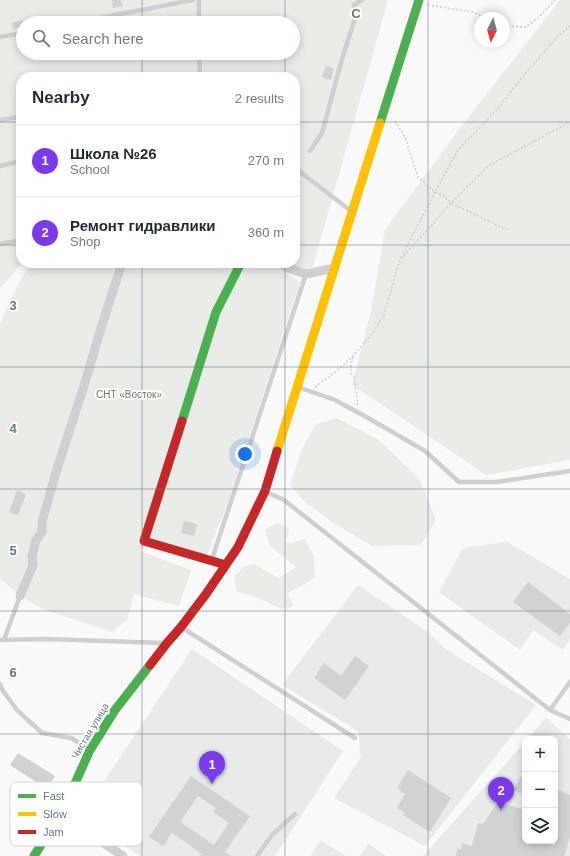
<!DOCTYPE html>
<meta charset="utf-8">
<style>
body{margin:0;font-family:Arial,sans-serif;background:#f6f6f7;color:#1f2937}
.controls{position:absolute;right:12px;bottom:12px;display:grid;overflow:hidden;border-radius:8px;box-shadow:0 2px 10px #0003}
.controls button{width:36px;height:36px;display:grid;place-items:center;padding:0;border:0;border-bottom:1px solid #e0e1e3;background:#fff;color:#1f2937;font:20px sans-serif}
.compass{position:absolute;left:474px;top:12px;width:36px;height:36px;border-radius:50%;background:#fff;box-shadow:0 2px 10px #0003;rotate:186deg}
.you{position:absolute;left:245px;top:454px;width:14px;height:14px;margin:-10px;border:3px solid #fff;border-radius:50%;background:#1a73e8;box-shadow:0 0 0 6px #1a73e833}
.badge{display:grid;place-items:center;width:26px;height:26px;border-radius:50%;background:#7c3aed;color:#fff;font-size:13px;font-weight:700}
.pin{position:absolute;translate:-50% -33px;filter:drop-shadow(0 1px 2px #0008)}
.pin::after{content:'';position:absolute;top:21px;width:14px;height:12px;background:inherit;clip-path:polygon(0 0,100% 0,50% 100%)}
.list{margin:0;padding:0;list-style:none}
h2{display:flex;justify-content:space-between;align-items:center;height:52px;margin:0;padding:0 16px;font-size:17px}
h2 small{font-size:13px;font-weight:400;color:#747a83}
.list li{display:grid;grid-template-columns:26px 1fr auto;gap:12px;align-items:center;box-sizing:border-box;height:72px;padding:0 16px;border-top:1px solid #e0e1e3}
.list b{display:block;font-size:15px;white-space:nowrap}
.list p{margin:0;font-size:13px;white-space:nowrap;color:#747a83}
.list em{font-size:13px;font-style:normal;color:#747a83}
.icon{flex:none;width:22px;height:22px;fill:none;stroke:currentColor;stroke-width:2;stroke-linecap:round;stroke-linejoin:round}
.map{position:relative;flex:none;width:570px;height:856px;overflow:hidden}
.search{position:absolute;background:#fff;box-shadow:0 2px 10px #0003;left:16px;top:16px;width:284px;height:44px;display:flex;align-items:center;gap:10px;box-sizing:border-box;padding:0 14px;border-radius:22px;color:#747a83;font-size:15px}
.panel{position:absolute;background:#fff;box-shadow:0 2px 10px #0003;left:16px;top:72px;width:284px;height:196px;border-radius:16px}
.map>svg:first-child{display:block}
</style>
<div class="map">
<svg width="570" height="856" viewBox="0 0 570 856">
<rect width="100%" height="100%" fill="#f9f9f9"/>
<path fill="#e8e9e9" d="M507,542L570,579V639L563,650L533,630L520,650L439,592L463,548Z
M358,585L428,632L447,650L536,705L425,846L334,798L361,757L358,731L282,685Z
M192,649L343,751L275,856H140L81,816Z
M546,718L570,739V856H423L525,742V841H555V739H527Z
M321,840L345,856H310Z
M368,844H369L386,856H360Z"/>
<path fill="#e8ebe6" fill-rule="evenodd" d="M0,0H388L365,82L313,266L301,272L279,263H295V77H21V263H23L0,288ZM23,23H293V53H23Z
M560,0H570V460L486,475L399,416L352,385L371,311L385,230L460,128Z
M32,263H126L131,266L137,263H270L300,282L227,505L207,556L154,539L140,551L191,570L179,606L134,594L127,620L112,632L45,610L20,596L0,578V323L22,277Z
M337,418L379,440L420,480L436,520L421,545L372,546L332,522L303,500L290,485L302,449L316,424Z
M276,523L289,528L286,543H292L305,539L314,557L315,577L302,586L287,593L293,606L281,609C265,600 254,596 237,592L234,577L244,566L254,564L279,578L296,567L270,546L265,530Z"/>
<path fill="#d0d2d3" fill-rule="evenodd" d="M112,0H121L123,6L113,8Z
M23,20V27L13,29L12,23Z
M326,65L334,68L331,80L322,77Z
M17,490L26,494L18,515L9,512Z
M184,521L197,524L194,536L181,533Z
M528,582L570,614V623L560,636L513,602Z
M355,656L369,666L345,700L314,678L324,663L341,676Z
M18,753L55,776L47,789L10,765Z
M408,770L451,798L430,832L403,815L405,813L397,808L405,794L401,792L400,789L397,788Z
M525,770V795L513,790Z
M191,776L250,816L225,852L231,856H200L202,854L172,833L163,846L149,837ZM198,796L216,808L213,812L229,823L214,845L180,822Z
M555,789L570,795V837L564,856H456L457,849L461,850L462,843L472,846L478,823L483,824L498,802L525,810V841H540L555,845Z"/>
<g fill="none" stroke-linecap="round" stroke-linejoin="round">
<path stroke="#cbcccd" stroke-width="1.5" stroke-dasharray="2 2" stroke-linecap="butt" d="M428,5L473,12L485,18
M504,26L526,27L538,18L555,0
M395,121L405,137L418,177L435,192L443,195L451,203L505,229L509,230
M401,258L435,192L458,150L495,112L525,74L557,37L570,26
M353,357C351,366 348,371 355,378V387L358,403L357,405
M315,387L338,370L353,356L373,332L384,315L400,260L432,225L451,203L488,166L570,122
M76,805L78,811L77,815"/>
<path stroke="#cecfd0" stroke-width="4.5" d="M199,0V23
M74,23L193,0
M0,37L23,33
M199,53L200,77
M0,120L21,117
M310,151L322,133L342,59L355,18L354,5L362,0
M0,166L21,161
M295,168L351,211
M0,244L21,240
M298,387L335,400L370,419L425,451L459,482H496L570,471
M266,492L284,500L550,710L570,719
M212,559L306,274
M181,627L355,738
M0,640L45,639L164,643
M4,640L20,596
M0,684L3,691L17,710L42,733L71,738L89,749
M550,710L570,682
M257,856L272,835L295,814"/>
<path stroke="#cecfd0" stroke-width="9" d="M279,263L287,268L306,274L335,268
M20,596L33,565L32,556L36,540L42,532V522L57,469L84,386L101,328L122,263
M60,814L123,856"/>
<path stroke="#4caf50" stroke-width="9" d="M380,123L419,0
M182,421L216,312L241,263
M34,856L63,810L90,750L115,710L150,665"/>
<path stroke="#ffc107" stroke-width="9" d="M277,451L380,123"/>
<path stroke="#c62828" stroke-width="9" d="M182,421L144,541L226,565
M150,665L167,643L181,627L206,594L238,547L265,491L277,451"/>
</g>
<path fill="none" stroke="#657683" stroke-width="1" stroke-opacity="0.55" d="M142,0V23M285,0V23M428,0V856M142,53V77M285,53V77M0,122H21M295,122H570M0,245H21M295,245H570M142,263V856M285,263V856M0,367H570M0,489H570M0,611H570M0,734H570"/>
<g text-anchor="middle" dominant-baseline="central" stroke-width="4" stroke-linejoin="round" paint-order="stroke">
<g font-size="10" fill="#687a64" stroke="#fff">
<text x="129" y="394">СНТ «Восток»</text>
</g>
<g font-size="10" fill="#657683" stroke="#fff">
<text transform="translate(90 731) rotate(-59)">Чистая улица</text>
</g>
</g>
<rect x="10" y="782" width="132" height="64" rx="6" fill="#fff" stroke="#d1d6da" stroke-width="1"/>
<rect x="18" y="794" width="18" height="4" fill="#4caf50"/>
<rect x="18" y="812" width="18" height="4" fill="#ffc107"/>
<rect x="18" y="830" width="18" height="4" fill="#c62828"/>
<g font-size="11" fill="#657683">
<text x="43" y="800">Fast</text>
<text x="43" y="818">Slow</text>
<text x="43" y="836">Jam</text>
</g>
<g font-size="13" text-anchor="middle" font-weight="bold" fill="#657683" stroke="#fff" stroke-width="4" stroke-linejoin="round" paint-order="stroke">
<text x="356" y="18">C</text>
<text x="13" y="310">3</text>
<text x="13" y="433">4</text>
<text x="13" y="555">5</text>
<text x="13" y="677">6</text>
</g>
</svg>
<div class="controls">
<button>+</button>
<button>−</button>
<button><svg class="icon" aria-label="layers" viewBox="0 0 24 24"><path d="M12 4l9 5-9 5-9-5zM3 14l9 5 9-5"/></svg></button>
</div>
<svg class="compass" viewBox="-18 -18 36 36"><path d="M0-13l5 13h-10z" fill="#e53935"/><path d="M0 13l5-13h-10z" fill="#747a83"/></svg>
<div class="you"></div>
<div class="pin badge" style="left:212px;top:784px">1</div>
<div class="pin badge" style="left:501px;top:810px">2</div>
<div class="search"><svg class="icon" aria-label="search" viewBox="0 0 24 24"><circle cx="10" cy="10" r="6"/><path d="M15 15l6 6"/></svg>Search here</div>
<section class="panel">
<h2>Nearby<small>2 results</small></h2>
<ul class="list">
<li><span class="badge">1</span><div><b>Школа №26</b><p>School</p></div><em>270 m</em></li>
<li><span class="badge">2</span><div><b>Ремонт гидравлики</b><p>Shop</p></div><em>360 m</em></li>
</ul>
</section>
</div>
